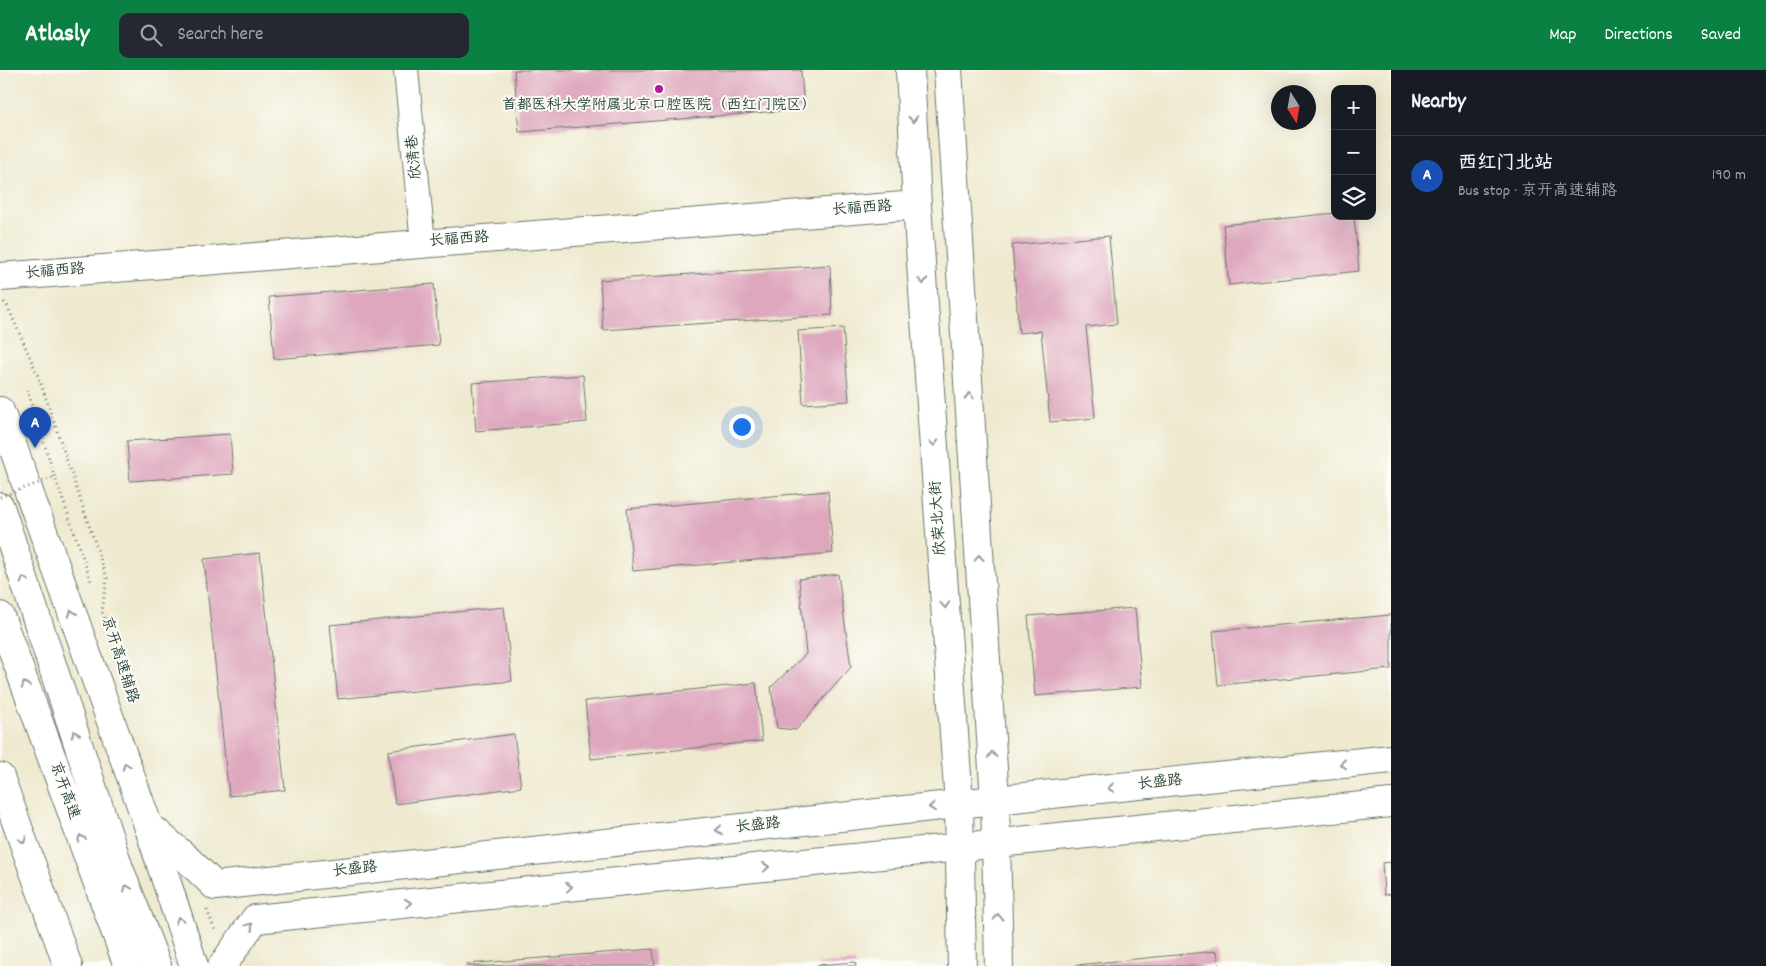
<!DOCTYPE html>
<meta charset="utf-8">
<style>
body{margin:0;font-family:Dekko,"LXGW WenKai TC",sans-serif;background:#242831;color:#f1f3f6}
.controls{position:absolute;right:15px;top:15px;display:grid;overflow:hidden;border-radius:10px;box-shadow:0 5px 20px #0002}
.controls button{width:45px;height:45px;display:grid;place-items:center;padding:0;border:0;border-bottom:1px solid #363941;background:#171b24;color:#f1f3f6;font:25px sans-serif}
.compass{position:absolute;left:1271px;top:15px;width:45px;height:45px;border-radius:50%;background:#171b24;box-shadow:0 5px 20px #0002;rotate:169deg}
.you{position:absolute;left:741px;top:356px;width:18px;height:18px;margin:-12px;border:4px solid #fff;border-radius:50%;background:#1a73e8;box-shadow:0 0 0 8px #1a73e833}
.badge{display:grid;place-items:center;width:32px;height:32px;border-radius:50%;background:#0b8043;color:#fff;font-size:16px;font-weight:700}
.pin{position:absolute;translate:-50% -41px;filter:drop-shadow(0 1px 2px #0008)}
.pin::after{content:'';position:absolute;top:26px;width:18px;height:15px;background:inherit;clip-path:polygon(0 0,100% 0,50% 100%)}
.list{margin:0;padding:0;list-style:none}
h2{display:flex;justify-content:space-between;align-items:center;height:65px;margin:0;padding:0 20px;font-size:21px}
h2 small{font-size:16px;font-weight:400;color:#9ea1a6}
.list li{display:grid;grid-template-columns:32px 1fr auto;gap:15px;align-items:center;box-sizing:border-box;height:80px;padding:0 20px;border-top:1px solid #363941}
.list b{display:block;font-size:19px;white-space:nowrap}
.list p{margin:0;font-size:16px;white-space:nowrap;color:#9ea1a6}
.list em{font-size:16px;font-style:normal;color:#9ea1a6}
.icon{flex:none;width:28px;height:28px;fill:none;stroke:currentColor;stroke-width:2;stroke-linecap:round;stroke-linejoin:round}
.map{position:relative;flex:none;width:1391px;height:896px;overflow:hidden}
header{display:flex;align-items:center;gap:30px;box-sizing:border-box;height:70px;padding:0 25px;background:#0b8043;color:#fff}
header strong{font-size:24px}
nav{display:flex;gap:28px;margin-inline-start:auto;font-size:18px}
.search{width:350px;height:45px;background:#242831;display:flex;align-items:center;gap:12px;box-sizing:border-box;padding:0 18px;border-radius:10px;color:#9ea1a6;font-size:19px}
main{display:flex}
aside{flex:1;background:#171b24}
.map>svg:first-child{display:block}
</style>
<header>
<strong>Atlasly</strong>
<div class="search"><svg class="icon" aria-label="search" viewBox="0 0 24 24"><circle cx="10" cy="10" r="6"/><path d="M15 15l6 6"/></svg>Search here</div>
<nav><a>Map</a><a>Directions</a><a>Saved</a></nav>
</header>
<main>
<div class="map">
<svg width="1391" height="896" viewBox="0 0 1391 896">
<rect width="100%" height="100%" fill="#fdfcf7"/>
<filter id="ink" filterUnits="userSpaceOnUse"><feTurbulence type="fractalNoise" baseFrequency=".02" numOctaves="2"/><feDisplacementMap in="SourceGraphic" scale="10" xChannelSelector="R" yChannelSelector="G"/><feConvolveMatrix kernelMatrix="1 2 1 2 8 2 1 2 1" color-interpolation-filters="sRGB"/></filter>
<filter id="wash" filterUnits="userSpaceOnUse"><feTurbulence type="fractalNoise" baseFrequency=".0096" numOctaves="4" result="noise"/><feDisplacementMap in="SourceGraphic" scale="20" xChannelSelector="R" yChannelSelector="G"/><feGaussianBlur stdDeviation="1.12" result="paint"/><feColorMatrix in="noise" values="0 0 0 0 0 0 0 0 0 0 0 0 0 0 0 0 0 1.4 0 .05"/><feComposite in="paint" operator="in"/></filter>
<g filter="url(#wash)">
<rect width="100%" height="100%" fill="#eee9cf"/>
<g id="blocks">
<path fill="#dea7be" d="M514,0H801L804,39L519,62Z
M1335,143V146H1354L1359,201L1229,215L1223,155Z
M1109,166L1117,254L1086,257L1095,348L1050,352L1041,261L1019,263L1012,175Z
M830,195L832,245L603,260L600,210Z
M434,214L439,275L274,289L269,227Z
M843,258L849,331L803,334L798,261Z
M583,305L587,352L476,361L472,313Z
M230,364L233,404L130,411L127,371Z
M828,421L833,483L633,501L627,439Z
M260,483L285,720L229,726L204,489Z
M838,504L851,597L796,660L777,658L771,617L806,584L799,509Z
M504,537L512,611L338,629L330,555Z
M1135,538L1142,617L1035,626L1028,546Z
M1391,545V599L1218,615L1213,561Z
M756,613L762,671L591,689L585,631Z
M514,664L521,717L395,734L388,681Z
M1391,792V824L1384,825L1382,793Z
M653,879L655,896H467V894Z
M1217,881L1219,896H1076V895Z
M855,892L856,896H817V895Z"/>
</g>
</g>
<g filter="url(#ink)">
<use href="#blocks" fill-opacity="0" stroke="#67796a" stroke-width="1"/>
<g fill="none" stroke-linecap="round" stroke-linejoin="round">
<defs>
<path id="minor" d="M406,0L423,173"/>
<path id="tertiary" d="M910,0L917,135L959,734L962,896
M948,0L995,730L999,896
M0,207L917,135
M148,755L184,786L215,816L995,730L1391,689
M222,896L255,849L1391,733"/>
<path id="secondary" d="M0,341L148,755L194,896"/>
<path id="motorway" d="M0,437L119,798L157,896
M0,546L128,896
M0,707L68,896"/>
</defs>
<use href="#minor" stroke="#67796a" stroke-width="26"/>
<use href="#tertiary" stroke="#67796a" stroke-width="30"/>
<use href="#secondary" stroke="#67796a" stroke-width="30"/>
<use href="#motorway" stroke="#67796a" stroke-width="30"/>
<path stroke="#67796a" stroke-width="3" stroke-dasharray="1 4" stroke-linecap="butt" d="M4,232L7,235L39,308L107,508L102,541L107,556
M27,320L55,407L91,511
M207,840L215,860"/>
<use href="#minor" stroke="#fff" stroke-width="24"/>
<use href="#tertiary" stroke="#fff" stroke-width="28"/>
<use href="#secondary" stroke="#fff" stroke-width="28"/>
<use href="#motorway" stroke="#fff" stroke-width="28"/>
<path stroke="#67796a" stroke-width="3" stroke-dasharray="1 4" stroke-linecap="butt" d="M0,427L55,407"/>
</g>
<defs><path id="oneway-chevron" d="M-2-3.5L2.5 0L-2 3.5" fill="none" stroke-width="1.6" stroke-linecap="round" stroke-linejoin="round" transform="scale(1.25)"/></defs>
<g stroke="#8f9e9a">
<use href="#oneway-chevron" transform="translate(913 49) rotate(87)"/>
<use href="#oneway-chevron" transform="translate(923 211) rotate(86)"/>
<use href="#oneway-chevron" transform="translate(969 326) rotate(-94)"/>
<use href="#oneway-chevron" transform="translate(934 373) rotate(86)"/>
<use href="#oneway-chevron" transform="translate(979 488) rotate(-94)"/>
<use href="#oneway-chevron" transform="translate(24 510) rotate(-108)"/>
<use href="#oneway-chevron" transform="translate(945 535) rotate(86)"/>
<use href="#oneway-chevron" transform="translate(72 543) rotate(-110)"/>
<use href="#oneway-chevron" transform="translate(25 615) rotate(-110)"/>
<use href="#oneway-chevron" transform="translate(75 664) rotate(-108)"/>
<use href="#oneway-chevron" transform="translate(992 685) rotate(-94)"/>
<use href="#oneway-chevron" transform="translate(1343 694) rotate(174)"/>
<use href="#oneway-chevron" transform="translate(126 696) rotate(-110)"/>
<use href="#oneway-chevron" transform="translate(1111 718) rotate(174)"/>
<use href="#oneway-chevron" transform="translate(932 737) rotate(174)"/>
<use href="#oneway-chevron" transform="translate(719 760) rotate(174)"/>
<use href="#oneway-chevron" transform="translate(81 768) rotate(-110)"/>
<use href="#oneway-chevron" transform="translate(23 770) rotate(70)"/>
<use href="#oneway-chevron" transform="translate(766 797) rotate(-6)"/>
<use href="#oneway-chevron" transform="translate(569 817) rotate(-6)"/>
<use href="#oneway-chevron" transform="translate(127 818) rotate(-112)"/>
<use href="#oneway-chevron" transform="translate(408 833) rotate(-6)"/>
<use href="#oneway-chevron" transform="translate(998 847) rotate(-92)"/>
<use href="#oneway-chevron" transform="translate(179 850) rotate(-108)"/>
<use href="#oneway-chevron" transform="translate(250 856) rotate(-53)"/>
</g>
</g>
<circle fill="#b5179e" stroke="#fdfcf7" stroke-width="2" cx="659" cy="19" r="5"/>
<g text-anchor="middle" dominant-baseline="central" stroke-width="4" stroke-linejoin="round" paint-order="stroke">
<g font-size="15" fill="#1f3d34" stroke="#fdfcf7">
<text x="659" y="36">首都医科大学附属北京口腔医院（西红门院区）</text>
</g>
<g font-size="15" fill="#1f3d34" stroke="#fdfcf7">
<text transform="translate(415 87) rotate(-96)">欣清巷</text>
<text transform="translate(862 139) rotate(-4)">长福西路</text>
<text transform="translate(459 170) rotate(-4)">长福西路</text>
<text transform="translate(55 202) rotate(-5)">长福西路</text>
<text transform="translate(939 448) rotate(-94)">欣荣北大街</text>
<text transform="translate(119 590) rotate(72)">京开高速辅路</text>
<text transform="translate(1160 713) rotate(-6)">长盛路</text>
<text transform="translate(64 721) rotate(70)">京开高速</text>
<text transform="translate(758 756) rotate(-6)">长盛路</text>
<text transform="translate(355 800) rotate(-6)">长盛路</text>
</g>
</g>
</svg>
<div class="controls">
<button>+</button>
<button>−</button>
<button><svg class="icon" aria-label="layers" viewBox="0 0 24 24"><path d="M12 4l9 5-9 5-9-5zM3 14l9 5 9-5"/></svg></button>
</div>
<svg class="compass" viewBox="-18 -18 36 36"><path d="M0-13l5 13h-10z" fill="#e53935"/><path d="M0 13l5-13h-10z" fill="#9ea1a6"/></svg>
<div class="you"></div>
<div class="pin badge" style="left:35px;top:378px;background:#1a4fb4">A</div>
</div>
<aside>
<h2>Nearby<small></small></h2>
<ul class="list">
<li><span class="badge" style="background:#1a4fb4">A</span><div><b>西红门北站</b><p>Bus stop · 京开高速辅路</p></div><em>190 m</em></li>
</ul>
</aside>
</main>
